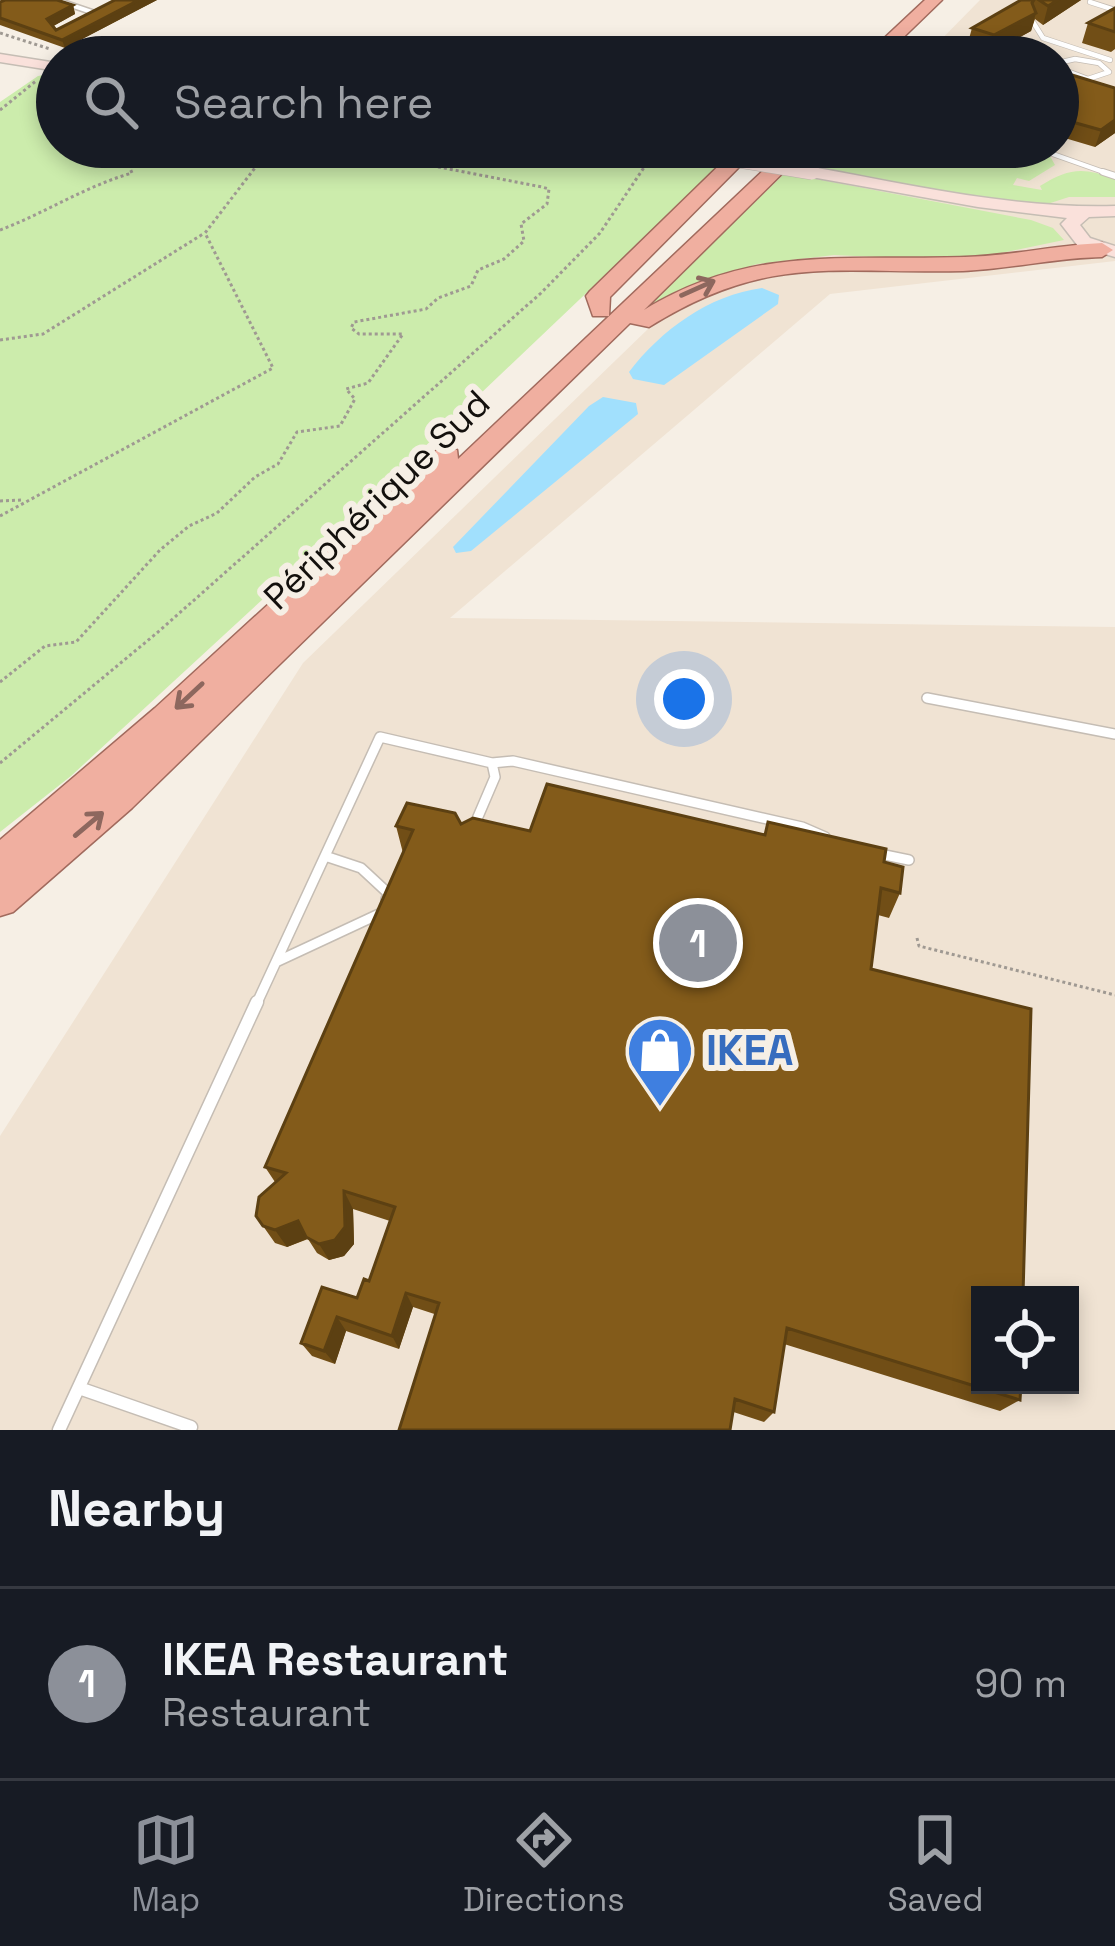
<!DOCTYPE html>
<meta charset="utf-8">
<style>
body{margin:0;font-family:"Space Grotesk",sans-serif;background:#20242c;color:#f1f3f6}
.controls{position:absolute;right:36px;bottom:36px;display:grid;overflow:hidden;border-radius:0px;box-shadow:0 6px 18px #0003}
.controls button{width:108px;height:108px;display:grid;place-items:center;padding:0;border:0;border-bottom:3px solid #363941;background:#171b24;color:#f1f3f6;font:60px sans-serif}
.you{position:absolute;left:684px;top:699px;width:42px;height:42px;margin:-30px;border:9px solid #fff;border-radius:50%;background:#1a73e8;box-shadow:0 0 0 18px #1a73e833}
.badge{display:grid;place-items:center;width:78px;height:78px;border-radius:50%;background:#8c9099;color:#fff;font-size:39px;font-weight:700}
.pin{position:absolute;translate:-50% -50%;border:6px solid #fff;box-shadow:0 3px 12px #0006}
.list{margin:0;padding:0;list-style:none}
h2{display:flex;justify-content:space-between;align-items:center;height:156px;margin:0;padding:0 48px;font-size:51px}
h2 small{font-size:39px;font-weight:400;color:#9ea1a6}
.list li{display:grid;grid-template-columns:78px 1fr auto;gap:36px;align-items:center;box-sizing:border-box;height:192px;padding:0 48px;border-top:3px solid #363941}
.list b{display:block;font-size:45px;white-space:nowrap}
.list p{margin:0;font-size:39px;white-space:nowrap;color:#9ea1a6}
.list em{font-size:39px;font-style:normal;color:#9ea1a6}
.icon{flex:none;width:66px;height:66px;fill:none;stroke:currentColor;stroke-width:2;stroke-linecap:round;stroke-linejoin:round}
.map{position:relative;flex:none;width:1115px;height:1430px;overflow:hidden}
.search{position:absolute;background:#171b24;box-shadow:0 6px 18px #0003;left:36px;right:36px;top:36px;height:132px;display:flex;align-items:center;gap:30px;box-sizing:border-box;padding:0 42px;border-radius:66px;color:#9ea1a6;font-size:45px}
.sheet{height:348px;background:#171b24}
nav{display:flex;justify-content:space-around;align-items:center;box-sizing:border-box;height:168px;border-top:3px solid #363941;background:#171b24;font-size:33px;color:#9ea1a6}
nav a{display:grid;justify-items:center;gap:6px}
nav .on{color:#8c9099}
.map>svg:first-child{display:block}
</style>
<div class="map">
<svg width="1115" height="1430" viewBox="0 0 1115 1430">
<rect width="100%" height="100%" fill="#f6efe5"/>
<path fill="#f0e3d3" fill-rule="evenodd" d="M980,0H1115V261L830,294L450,618L1115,627V1430H0V1136L303,663L836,147H1058V57H924ZM980,1295H1070V1385H980Z"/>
<path fill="#ccecac" d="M57,73V147H602L722,164L314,552L71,776L0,832V102L38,76Z
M812,147H986C1007,154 1021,145 1050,156L1055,165L1029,181L1017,178L1013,185L1042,190L1040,186C1069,168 1083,167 1115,179V197H1069L1035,208L794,164Z
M785,173L1031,220L1053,228L1064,240L963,261L834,255L757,264L692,285L639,314Z"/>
<path fill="#a1e0fd" d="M762,288L779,295L778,304L664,385L633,379L629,372C661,330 709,295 762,288Z
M603,397L636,403L638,414L471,551L456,553L453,547L589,406Z"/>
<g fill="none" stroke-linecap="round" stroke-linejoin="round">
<defs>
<path id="service-far3" d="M1090,2L1115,10
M1033,22L1043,38L1110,60
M1075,59L1099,63L1109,72L1088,79L1059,68L1062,62Z
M1033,147L1112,175"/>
<path id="service-far2" d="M1103,172L1115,176"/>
<path id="service-far1" d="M927,698L1115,734
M492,763L513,761L802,827L825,837
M875,853L909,860
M325,856L361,868L389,894L386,899
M276,962L379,914
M256,1005L380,737L492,763L495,777L474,826"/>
<path id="service" d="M79,1388L191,1427
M59,1430L257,1002"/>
<path id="minor" d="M50,0H63L98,12L94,15Z"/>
<path id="secondary" d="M0,54L57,63V71L0,62Z
M625,147H675L727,157L719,162L633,152Z
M812,167C912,185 1013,209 1115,206V216L1089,217L1080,225L1090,238L1115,246V257L1078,246L1061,224L1067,218L978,207L806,176V168Z"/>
<path id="trunk" d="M925,0H942L883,57H864Z
M738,147H759L610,297L609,316H593L586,296L590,291Z
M788,147H809L644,310C752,244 845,261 965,257C1011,256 1056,245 1102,243L1113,250L1102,257C1055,258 1010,269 963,271C832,274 768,253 649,327L630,323L132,808L13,912L0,916V840L155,708L437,450H457L458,459Z"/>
</defs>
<use href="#service-far3" stroke="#c5bdb4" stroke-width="6"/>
<use href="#service-far2" stroke="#c5bdb4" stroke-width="8"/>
<use href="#service-far1" stroke="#c5bdb4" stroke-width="12"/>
<use href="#service" stroke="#c5bdb4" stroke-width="15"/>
<use href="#minor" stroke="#c5bdb4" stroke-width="3"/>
<use href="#secondary" stroke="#c5bdb4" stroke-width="3"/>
<use href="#trunk" stroke="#a16a5d" stroke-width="3"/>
<path stroke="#9f9992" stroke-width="3" stroke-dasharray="3 3" stroke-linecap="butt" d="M0,33L50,49
M0,110L36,81
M541,147L619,157
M0,230C45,213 86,186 132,173L123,153L128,147
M0,340L43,334L203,234
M0,501L22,500
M0,516L273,368L205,233L271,147
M0,682L45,646L76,642L160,550L189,526L217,513L255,477L278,464L297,432L340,426L355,399L346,389L368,383L403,334H359L351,328L354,322L426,309L438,298L471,286L478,270L504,259L524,241L521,224L547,204L549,189L542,187L335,147
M0,763L158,632L541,293L600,233L647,163
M917,938L919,946L1115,995"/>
<use href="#service-far3" stroke="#fff" stroke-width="4.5"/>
<use href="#service-far2" stroke="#fff" stroke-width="6"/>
<use href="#service-far1" stroke="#fff" stroke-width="9"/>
<use href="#service" stroke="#fff" stroke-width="12"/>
<use href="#minor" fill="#fff" fill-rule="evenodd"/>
<use href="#secondary" fill="#fae1db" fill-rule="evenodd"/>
<use href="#trunk" fill="#f0afa0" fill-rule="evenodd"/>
<defs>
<path id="secondary-bridge" d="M719,157L812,172"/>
</defs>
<use href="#secondary-bridge" stroke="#c5bdb4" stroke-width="16" stroke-linecap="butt"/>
<use href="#secondary-bridge" stroke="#fae1db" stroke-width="15"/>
</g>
<path fill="#714e16" d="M115,0H157L65,48L0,25V2L73,5L75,14L53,26L56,30Z
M1021,0H1081L1043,25L1035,19L1031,31L996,50L967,46L972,28Z
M1115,8V49L1111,52L1082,43L1088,23Z
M1058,83L1115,88V133L1095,147L1058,136Z
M461,824L884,862L900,893L889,918L878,915L871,969L1020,1400L1000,1411L784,1344L774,1412L764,1422L413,1307L399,1349L346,1331L335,1364L312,1356L301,1343L357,1298L369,1281L390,1221L353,1209L354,1244L344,1256L329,1260L317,1253L308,1239L287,1247L275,1243L256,1216L275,1182L265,1167L403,853L396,826Z"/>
<path fill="#5c4012" d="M139,0H157L65,48L62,40Z
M1034,0L1030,16L1036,13L1031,31L989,54L994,35Z
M1058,0H1081L1043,25L1048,6Z
M73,5L75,14L50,28L47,19Z
M1115,120V133L1095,147L1101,130Z
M344,1191L353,1209L354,1244L344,1256L329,1260L319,1244Z
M298,1221L309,1238L287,1247L275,1230Z
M406,1293L413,1307L399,1349L392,1336Z
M337,1317L346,1331L335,1364L324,1351Z"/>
<path fill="#835b1a" stroke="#5c4012" stroke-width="3" d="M5,0H57L73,5L47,19L56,30L115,0H139L62,40L0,18V2Z
M1021,0H1034L1032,3L1036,13L994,35L972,28Z
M1039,0H1058L1048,6Z
M1115,8V32L1088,23Z
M977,44L1014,56L952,57Z
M1072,75L1115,88V120L1101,130L1058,118V83Z
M547,784L765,835L768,822L886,849L884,862L903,867L900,893L881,888L871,969L1031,1009L1023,1295H980V1385H1021L1020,1400L787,1328L774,1412L735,1399L730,1430H399L439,1303L406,1293L392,1336L337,1317L324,1351L301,1343L322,1287L357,1298L364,1279L369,1281L395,1207L344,1191L345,1227L335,1240L319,1244L306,1237L298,1221L275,1230L263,1226L256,1216L259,1197L286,1173L265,1167L413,830L396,826L407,803L455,813L461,824L473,818L530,831Z"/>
<defs><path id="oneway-shaft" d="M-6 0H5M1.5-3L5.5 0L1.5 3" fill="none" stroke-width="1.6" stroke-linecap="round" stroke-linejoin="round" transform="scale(3)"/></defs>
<g stroke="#8d675e">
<use href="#oneway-shaft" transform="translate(698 288) rotate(-24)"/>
<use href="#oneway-shaft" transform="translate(189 696) rotate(137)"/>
<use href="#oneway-shaft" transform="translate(89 824) rotate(-40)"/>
</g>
<defs>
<symbol id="shop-pin" viewBox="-11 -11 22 30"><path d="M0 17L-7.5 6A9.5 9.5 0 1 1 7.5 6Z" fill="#3f7fe0" stroke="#f6efe5"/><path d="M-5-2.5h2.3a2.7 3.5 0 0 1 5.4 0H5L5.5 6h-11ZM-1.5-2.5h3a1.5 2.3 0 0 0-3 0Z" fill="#fff"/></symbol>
</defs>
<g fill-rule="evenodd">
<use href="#shop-pin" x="622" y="1012" width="76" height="104"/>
</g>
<g text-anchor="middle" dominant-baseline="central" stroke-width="12" stroke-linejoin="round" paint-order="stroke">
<g font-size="36" fill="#13100d" stroke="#f6efe5">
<text transform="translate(377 500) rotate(-44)">Périphérique Sud</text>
</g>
<g font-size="42" font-weight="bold" fill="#366cbe" stroke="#f6efe5" text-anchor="start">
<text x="706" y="1050">IKEA</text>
</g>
</g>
</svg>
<div class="controls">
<button><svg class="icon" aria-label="locate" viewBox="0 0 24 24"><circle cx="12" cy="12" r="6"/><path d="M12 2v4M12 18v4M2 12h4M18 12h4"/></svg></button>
</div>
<div class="you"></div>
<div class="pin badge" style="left:698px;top:943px">1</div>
<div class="search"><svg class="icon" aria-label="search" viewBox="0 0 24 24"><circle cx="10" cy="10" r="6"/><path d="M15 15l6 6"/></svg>Search here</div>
</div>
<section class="sheet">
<h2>Nearby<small></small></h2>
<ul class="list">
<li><span class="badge">1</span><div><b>IKEA Restaurant</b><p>Restaurant</p></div><em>90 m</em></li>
</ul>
</section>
<nav>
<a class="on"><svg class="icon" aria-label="map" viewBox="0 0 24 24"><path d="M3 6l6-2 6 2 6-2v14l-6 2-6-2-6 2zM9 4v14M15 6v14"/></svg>Map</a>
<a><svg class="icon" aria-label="directions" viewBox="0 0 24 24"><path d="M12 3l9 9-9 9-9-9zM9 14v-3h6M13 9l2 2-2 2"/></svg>Directions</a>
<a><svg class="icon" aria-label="saved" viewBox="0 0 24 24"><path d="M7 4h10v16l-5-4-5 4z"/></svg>Saved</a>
</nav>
